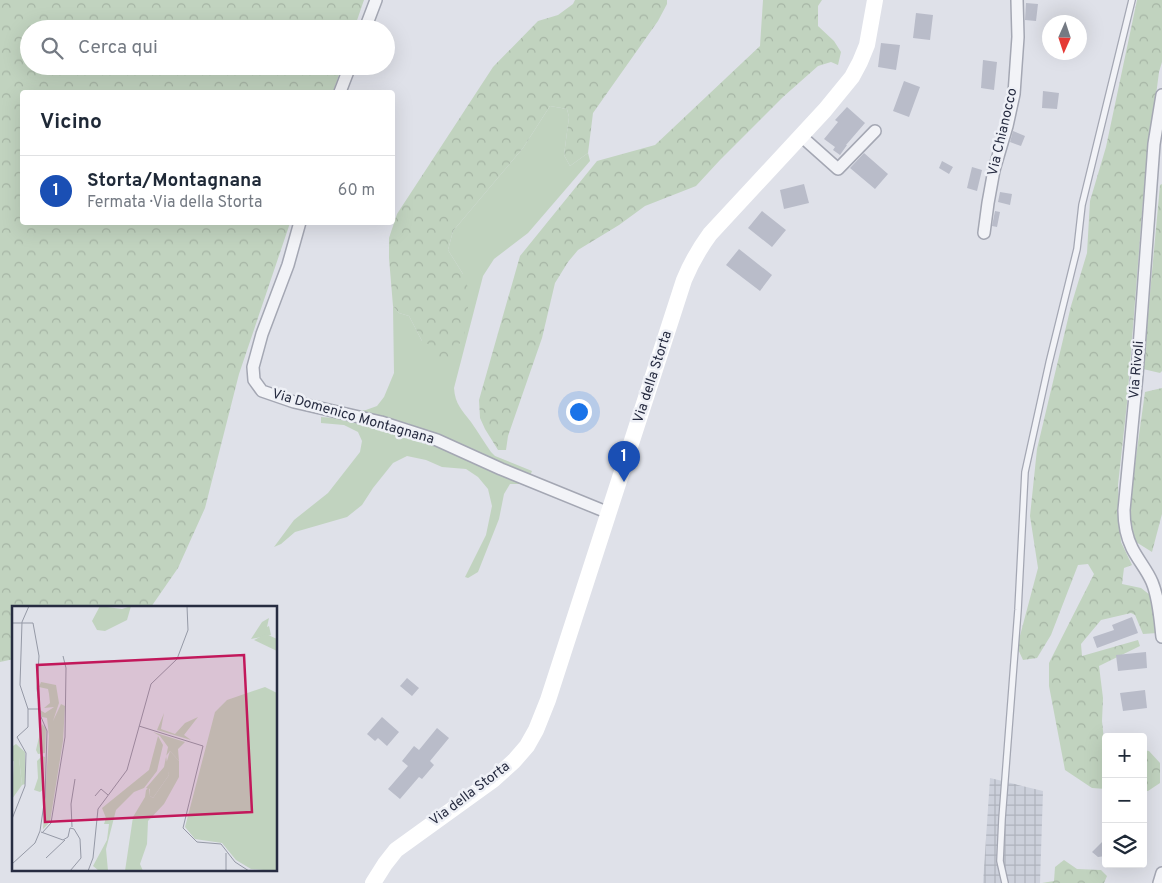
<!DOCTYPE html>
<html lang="it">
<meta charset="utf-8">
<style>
body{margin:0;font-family:Overpass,sans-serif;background:#f6f6f7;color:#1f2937}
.controls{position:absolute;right:15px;bottom:15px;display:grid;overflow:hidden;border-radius:5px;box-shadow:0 5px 20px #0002}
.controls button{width:45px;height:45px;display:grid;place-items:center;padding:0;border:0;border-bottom:1px solid #e0e1e3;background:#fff;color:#1f2937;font:25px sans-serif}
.compass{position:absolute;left:1042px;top:15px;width:45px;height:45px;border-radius:50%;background:#fff;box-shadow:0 5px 20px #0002;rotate:183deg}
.you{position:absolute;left:578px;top:411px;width:18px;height:18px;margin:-12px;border:4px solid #fff;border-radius:50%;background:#1a73e8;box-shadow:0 0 0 8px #1a73e833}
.badge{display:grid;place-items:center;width:32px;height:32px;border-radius:50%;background:#0b8043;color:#fff;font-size:16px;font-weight:700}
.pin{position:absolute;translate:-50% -41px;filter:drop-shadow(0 1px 2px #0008)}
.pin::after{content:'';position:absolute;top:26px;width:18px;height:15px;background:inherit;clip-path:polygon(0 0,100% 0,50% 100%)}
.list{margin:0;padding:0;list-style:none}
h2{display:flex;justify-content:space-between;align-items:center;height:65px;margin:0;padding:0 20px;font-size:21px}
h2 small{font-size:16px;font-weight:400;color:#747a83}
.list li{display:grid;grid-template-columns:32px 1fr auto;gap:15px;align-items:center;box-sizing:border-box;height:70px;padding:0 20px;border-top:1px solid #e0e1e3}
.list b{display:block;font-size:19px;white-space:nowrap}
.list p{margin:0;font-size:16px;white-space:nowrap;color:#747a83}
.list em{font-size:16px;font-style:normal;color:#747a83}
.icon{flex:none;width:28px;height:28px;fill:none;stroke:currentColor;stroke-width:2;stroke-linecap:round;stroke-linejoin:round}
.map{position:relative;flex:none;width:1162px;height:883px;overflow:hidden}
.search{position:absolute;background:#fff;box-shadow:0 5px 20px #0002;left:20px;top:20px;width:375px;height:55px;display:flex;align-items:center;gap:12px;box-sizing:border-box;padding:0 18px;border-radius:28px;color:#747a83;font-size:19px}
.panel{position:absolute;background:#fff;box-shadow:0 5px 20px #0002;left:20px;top:90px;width:375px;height:135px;border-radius:5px}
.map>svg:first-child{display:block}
</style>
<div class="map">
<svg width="1162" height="883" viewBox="0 0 1162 883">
<defs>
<pattern id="industrial-grid" width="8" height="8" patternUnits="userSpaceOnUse" patternTransform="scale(1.25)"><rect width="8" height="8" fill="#ccd0db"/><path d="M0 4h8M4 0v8" fill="none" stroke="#afb3bd"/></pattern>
<pattern id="forest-crowns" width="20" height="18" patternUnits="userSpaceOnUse" patternTransform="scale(1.25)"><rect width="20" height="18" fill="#c1d3bf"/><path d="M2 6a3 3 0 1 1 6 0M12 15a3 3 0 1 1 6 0" fill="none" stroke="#a6b5a5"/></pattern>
</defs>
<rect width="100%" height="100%" fill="#dfe1e9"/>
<path fill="url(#industrial-grid)" d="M990,778L1043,791L1040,883H983Z"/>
<path fill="#c1d3bf" d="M550,106L567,109L569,117L564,155L570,166L588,153L590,161L528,233L494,259L483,276L454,388C455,404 462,410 471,422C478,432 484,442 491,452L495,456L532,471L530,476L415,429L408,423L391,422L353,411L366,410L377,406L384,397L394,373L393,306L399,313L409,316L422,341L463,274L448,250L453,231L523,148Z
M321,417L336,418L400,434L452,449L523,484H510L504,494L499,519L478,572L468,578L465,577L486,535L492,506L488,489L478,477L466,469L442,467L426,460L407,456L393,463L373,488L362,505L347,517L295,532L281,544L274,547L294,520L328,493L360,452L362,441L358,432L344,425L321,423Z"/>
<path fill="url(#forest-crowns)" d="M0,0H364L354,29H29V66H342L333,92H22V222L290,223L239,374L205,508L178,568L151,607H14V659L0,662Z
M575,0H667V4L658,21L593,113L588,153L570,166L564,155L569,117L567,109L550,106L523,148L453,231L448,250L463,274L470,293L464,337L447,362L440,366L432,358L430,345L422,341L409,316L399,313L393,306L389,258V238L397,214L493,67L538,21L558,15L573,4Z
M763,0H822L818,6V26L834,41L841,52L838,65L831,62L818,66L783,97L720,160L696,186L645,206L619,225L578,250L568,262L555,283L542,338L508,436L506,450H498L485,429L480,418L479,400L520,256L597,161L655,145L760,46Z
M1137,0H1162V62L1159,72L1144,188L1127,403L1118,485L1121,542L1132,565L1124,568L1122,584L1141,588L1150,595L1157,633L1143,634L1135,615L1131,613L1101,620L1081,644L1082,656L1138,640L1140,646L1099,666L1103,698L1102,721L1105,750H1106V789L1092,788L1065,770L1049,686V663L1094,574L1088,564L1078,565L1051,635L1037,658L1023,660L1017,647L1038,568L1030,516L1037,449L1071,306L1087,253L1090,201L1106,147Z
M1162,184V371L1160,373L1143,369L1160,185Z
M1162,388V514L1152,552L1136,542L1130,531L1129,507L1145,392Z
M1143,750L1149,751L1160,763V783L1148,791H1143Z
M1064,860L1077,869L1101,870L1107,876L1104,883H1042L1054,881L1055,867Z"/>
<path fill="#b9bcc9" d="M1026,3L1038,4L1036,21L1025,20Z
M916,13L933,15L930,40L913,38Z
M881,43L900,45L896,70L878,67Z
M983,60L997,62L994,90L981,88Z
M904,81L920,87L909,117L893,111Z
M1043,91L1059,93L1057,109L1042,108Z
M847,107L865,123L846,145H847L840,155L833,150L835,147L824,139L838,122L835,120Z
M1013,131L1025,136L1021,146L1010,142Z
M864,153L888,174L875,189L850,168Z
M942,161L953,167L949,174L939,168Z
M972,167L982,170L977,191L967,188Z
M804,184L809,203L784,209L780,190Z
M1000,192L1012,194L1010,205L998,202Z
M762,211L786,230L772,247L748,228Z
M995,211L1000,212L997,227L992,226Z
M739,249L772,275L760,291L726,265Z
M1132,617L1138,633L1097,648L1093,637L1114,630L1112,625Z
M1146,652L1147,668L1118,671L1116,655Z
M407,678L419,688L412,696L400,686Z
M1145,690L1147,708L1123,711L1120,693Z
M382,717L399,732L387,746L378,738L375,741L367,734Z
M437,728L449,738L430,761L434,765L422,779L419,777L400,799L388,789L408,766L402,761L414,746L419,750Z
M1106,838V856L1098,857L1092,852Z"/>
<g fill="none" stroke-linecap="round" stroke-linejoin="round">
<defs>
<path id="lane" d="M1005,883L1000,861L1002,819L1018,610L1025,472L1049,363L1077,249L1082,205L1132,0"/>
<path id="street" d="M365,29L376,0
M340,92L350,66
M1162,95L1154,144L1137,375L1124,510C1124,523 1126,536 1132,548C1138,560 1147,570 1152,582C1159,599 1160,619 1162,637
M801,136L838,169L875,131
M300,222L288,265L262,334L253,367L254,380L262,391L294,402L381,422L437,440L501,469L609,513
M984,233L988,203L994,170L1007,126L1014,94L1018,37L1017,0
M1159,883L1162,873"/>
</defs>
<use href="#lane" stroke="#a4a7b3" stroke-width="8"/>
<use href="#street" stroke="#a4a7b3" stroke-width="14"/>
<use href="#lane" stroke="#f2f3f7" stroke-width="5.5"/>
<use href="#street" stroke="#f2f3f7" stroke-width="11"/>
<path stroke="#fff" stroke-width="16" d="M373,883L385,864L396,850L493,780L514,761L527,746L536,730L548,700L684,280C691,263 699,249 710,234L825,110L852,77L860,62L867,45L875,0"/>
</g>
<g text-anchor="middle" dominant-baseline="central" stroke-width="5" stroke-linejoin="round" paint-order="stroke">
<g font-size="14" fill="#272c41" stroke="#eef0f6">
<text transform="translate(1003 132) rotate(-77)">Via Chianocco</text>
<text transform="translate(1137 370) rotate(-85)">Via Rivoli</text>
<text transform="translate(653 377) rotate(-72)">Via della Storta</text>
<text transform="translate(353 417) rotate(16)">Via Domenico Montagnana</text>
<text transform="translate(470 794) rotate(-37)">Via della Storta</text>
</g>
</g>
<g transform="translate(12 606)">
<rect width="265" height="265" fill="#dfe1e9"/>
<path d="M88,0L110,3L119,0L115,14L93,25L85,24L80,15ZM257,12L255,21L257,20L259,29L239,33L250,16ZM152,107L149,123L163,128L173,117L186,111L172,129L179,134L145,124ZM141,126L173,136L166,143L167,155L158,145L154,150L157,169L141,192L138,190V183L134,182L152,161L156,141L148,130ZM4,138L13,146V178L10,179L7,152L0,156L1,140Z" fill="#c1d3bf"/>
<path d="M254,28L265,33V45L242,34ZM29,76L44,79L47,97L41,115L49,98L53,100L51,135L38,216L31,223L37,130L35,112L30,111L28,104L33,107L42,101L32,102L38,97L37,88L36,83L27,81ZM253,81L265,87V265L239,263L224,254L210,237L183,233L173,221L203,106L215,94ZM30,118L34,122L33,147L26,148L24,144ZM146,130L151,139L145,165L132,182L122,186L104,204L94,243L96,265H87L81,260L95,234L97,218H92L94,212L90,202L137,164ZM158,145L167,155V171L152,198L136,215L135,238L128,258L131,265H113L121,211L133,191L134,184L137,181L138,190L141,192L157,169L154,158ZM30,150L33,151L32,183L28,186L22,184L26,172L25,155ZM2,152H7L10,179L0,193Z" fill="#c1d3bf"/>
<path fill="none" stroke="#9599a6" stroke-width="1" d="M17,0L10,16L8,79L16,103H27M0,17H21L27,50L25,83L29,111L35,125L33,191L28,225L23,237L0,258M127,120L191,140L171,222L185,236L209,238L223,256L237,265M83,190L89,183L96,189M0,213L13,180L14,147L5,131L16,121V103M60,221L59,198L63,173M29,226L51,234L56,231L58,222L62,223L68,233L69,252L58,265M30,227L39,217L53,131L54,62L51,50M34,252L53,234M76,265L81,252L86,203L115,164L139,78L165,53L176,24L175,0M214,265V247"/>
<path fill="#c2185b" fill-opacity="0.15" stroke="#c2185b" stroke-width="2.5" d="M232,49L240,206L33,216L25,59Z"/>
<rect width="265" height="265" fill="none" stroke="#272c41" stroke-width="2.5"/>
</g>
</svg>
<div class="controls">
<button>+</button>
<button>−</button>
<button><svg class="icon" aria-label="layers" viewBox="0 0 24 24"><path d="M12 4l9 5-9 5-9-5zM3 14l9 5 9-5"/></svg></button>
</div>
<svg class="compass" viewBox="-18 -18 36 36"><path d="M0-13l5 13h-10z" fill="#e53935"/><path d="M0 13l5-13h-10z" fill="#747a83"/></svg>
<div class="you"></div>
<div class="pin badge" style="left:624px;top:482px;background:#1a4fb4">1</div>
<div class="search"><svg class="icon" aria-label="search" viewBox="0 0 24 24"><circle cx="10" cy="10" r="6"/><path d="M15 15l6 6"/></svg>Cerca qui</div>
<section class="panel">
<h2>Vicino<small></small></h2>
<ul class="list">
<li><span class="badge" style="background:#1a4fb4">1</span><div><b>Storta/Montagnana</b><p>Fermata · Via della Storta</p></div><em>60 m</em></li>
</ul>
</section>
</div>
